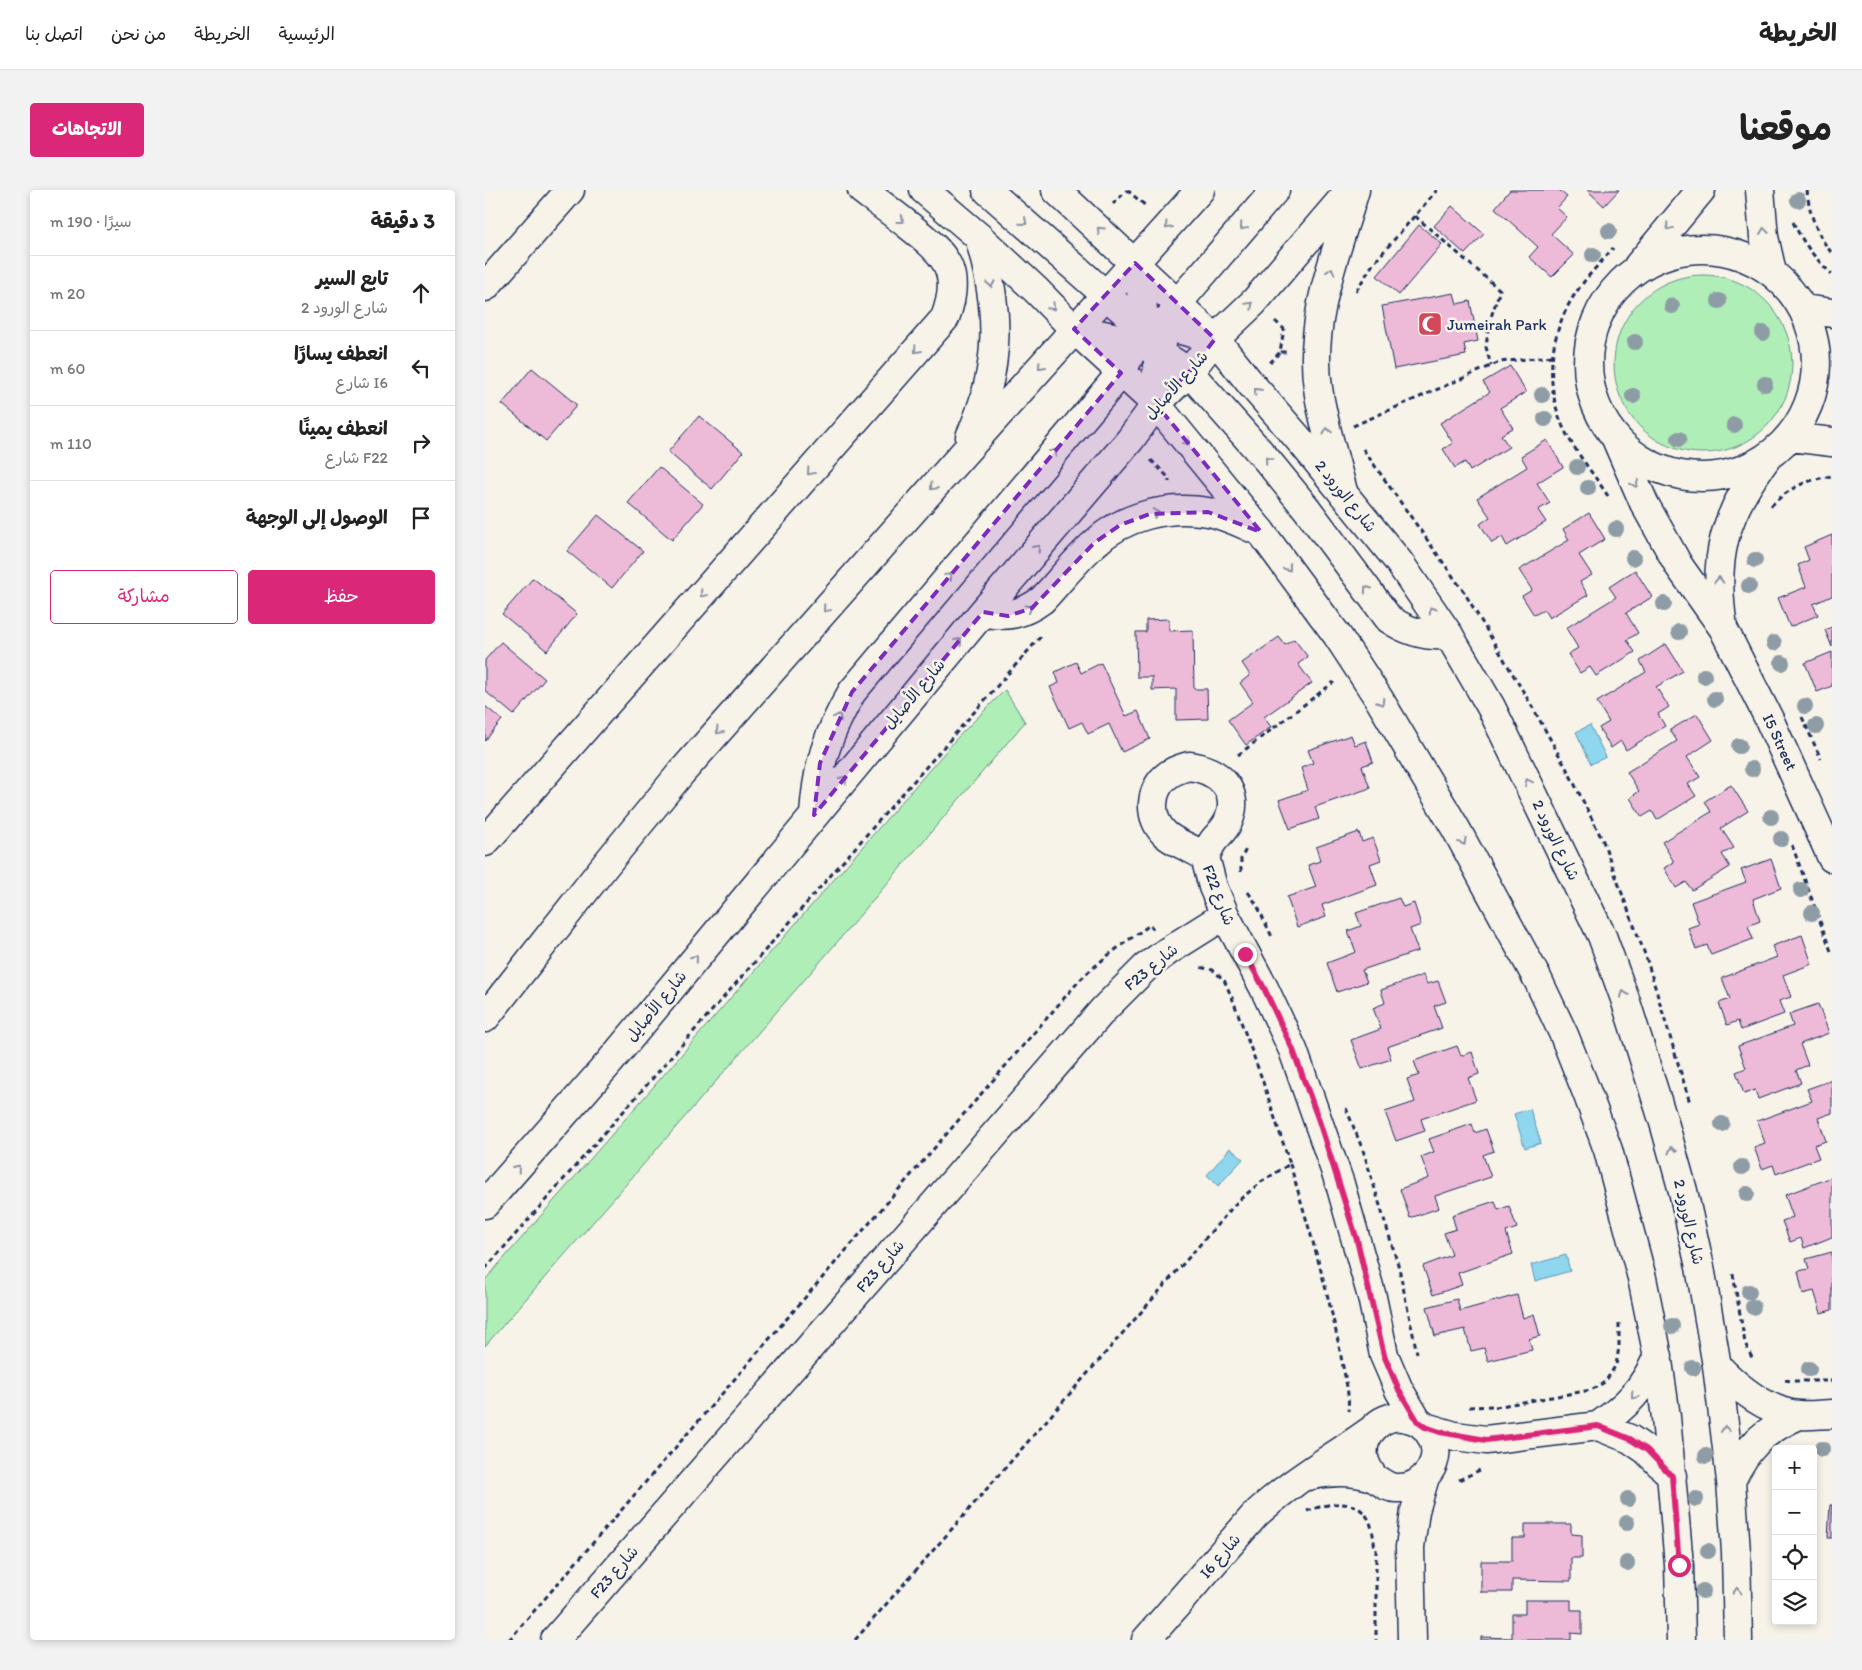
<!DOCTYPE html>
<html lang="ar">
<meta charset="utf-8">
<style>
body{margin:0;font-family:Itim,"Playpen Sans Arabic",sans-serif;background:#f2f2f2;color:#222;direction:rtl}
.controls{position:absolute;right:15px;bottom:15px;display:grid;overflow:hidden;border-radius:5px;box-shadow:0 2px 8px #0003}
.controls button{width:45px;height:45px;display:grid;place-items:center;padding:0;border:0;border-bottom:1px solid #e0e0e0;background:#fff;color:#222;font:25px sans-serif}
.stop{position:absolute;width:15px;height:15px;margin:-11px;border:4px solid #db2777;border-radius:50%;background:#fff}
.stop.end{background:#db2777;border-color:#fff;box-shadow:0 1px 5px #0008}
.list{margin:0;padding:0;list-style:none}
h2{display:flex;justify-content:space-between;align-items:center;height:65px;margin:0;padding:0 20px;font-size:21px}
h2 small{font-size:16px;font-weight:400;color:#767676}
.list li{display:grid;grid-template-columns:32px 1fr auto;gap:15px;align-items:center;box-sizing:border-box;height:75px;padding:0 20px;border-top:1px solid #e0e0e0}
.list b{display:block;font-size:19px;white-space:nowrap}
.list p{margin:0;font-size:16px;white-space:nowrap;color:#767676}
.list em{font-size:16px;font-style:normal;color:#767676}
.actions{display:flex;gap:10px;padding:15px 20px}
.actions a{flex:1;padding:11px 0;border:1px solid #db2777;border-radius:5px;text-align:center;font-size:18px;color:#db2777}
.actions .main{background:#db2777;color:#fff}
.icon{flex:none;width:28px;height:28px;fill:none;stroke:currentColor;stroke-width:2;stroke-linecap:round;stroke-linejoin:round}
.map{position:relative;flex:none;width:1347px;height:1450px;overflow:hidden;direction:ltr;border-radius:5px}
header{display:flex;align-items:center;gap:30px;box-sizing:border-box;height:70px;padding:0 25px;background:#fff;border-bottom:1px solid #e0e0e0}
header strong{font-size:24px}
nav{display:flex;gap:28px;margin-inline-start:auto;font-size:18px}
.intro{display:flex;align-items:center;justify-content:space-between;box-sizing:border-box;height:120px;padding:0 30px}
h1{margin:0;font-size:35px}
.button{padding:12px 22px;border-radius:5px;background:#db2777;color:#fff;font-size:18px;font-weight:700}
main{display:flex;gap:30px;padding:0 30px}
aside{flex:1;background:#fff;border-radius:5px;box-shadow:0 2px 8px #0003}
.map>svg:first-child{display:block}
</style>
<header>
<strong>الخريطة</strong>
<nav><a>الرئيسية</a><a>الخريطة</a><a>من نحن</a><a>اتصل بنا</a></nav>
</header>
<div class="intro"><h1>موقعنا</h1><a class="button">الاتجاهات</a></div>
<main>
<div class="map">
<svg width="1347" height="1450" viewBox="0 0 1347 1450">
<rect width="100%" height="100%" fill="#f7f3e8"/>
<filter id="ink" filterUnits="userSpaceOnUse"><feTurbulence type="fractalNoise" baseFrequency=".02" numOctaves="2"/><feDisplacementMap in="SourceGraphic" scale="10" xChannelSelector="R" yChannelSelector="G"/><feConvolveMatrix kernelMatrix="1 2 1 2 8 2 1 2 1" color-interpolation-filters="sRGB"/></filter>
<g filter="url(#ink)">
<path fill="#afefb7" stroke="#658f8a" d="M1129 174a89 89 0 1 1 178 0a89 89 0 1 1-178 0Z
M520,500L540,532L335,772L0,1156V1090L474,546Z"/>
<path fill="#8ed7ef" stroke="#6094b5" d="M1105,535L1121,567L1106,574L1091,542Z
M1045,919L1056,953L1040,958L1029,924Z
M745,958L758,969L733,996L722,985Z
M1081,1065L1085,1081L1050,1091L1046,1075Z"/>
<path fill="#edbad8" stroke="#1b2f5e" d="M1025,0H1074L1082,7L1072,18L1082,27L1066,44L1089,65L1067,87L1044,67L1053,57L1010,18Z
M1102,0H1134L1119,16Z
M967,16L999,44L980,64L949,36Z
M934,35L957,54L914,105L892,86Z
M969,103L972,114L985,111L993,151L979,154L981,165L909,179L897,116Z
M1025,176L1041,202L1015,218L1028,238L1016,245L1024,257L985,281L980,272L970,278L958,259L968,253L955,233L1005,202L998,192Z
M47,178L92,215L61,251L17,214Z
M214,226L258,262L227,299L183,262Z
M1062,250L1078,277L1052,293L1065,313L1053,320L1061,332L1022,356L1017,347L1007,353L995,334L1005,327L992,308L1042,277L1036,266Z
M174,277L218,314L187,350L143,313Z
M1104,323L1120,349L1094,365L1107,385L1095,392L1103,405L1064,428L1059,420L1049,425L1037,406L1047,400L1034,380L1084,350L1078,339Z
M113,325L158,361L127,398L82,361Z
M1347,345V406L1328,414L1333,425L1305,437L1293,408L1321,397L1313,375L1324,370L1319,357Z
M1150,380L1167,407L1141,423L1153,443L1142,450L1150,462L1111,486L1105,477L1095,483L1083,464L1093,458L1081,438L1131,407L1124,397Z
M48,388L92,424L62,461L17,424Z
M684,429V441L708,440L709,499H722L723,529L691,530V499L667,500V487H652L651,442H661V430Z
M1347,437V457L1340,440Z
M794,447L800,455L809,449L823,467L813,474L827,493L779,527L786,537L761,555L743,530L768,512L755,493L765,485L757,473Z
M16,452L60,489L29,525L0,501V470Z
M1181,454L1198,481L1171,497L1184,517L1173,524L1180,536L1141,560L1136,551L1126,558L1114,538L1124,532L1112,512L1161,482L1155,471Z
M1347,462V496L1332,502L1320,473Z
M591,472L596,483L616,473L641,526L653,521L665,549L637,562L624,534L603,544L597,532L584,538L565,497L574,493L570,482Z
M0,516L17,530L0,551Z
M1212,524L1228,550L1202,567L1215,587L1203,594L1211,606L1172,630L1167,621L1157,627L1145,608L1154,601L1142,582L1192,551L1185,540Z
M866,545L870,555L881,551L888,572L877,576L885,598L830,617L834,629L805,639L794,610L823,600L816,578L828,573L823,560Z
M1246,595L1263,621L1236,638L1249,658L1237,664L1245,677L1207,700L1201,692L1191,698L1179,678L1189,672L1177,652L1226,622L1220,611Z
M874,642L877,652L888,648L896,670L885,674L892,695L837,715L841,727L812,737L802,707L831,697L823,675L835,671L831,657Z
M1286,669L1296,698L1268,709L1275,731L1263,736L1268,749L1226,765L1222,755L1211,759L1203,738L1214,734L1206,712L1261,692L1256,680Z
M914,708L918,717L929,713L936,735L925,739L933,761L877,780L882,792L852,802L842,773L871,762L863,741L876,736L871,723Z
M1317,745L1327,774L1298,785L1306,807L1294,811L1299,824L1256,840L1253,831L1242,835L1234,813L1245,809L1237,788L1292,767L1287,756Z
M938,785L942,794L953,791L961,812L949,816L957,838L902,857L906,869L877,879L866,850L896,839L888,818L900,813L896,800Z
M1333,814L1344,843L1315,854L1323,875L1311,880L1316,893L1273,909L1270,900L1259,904L1251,882L1261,878L1253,856L1308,836L1304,824Z
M972,856L976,866L987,862L994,884L983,888L991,910L936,929L940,941L911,951L900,922L930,912L922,889L934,885L929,871Z
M1347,890V923L1333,928L1341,951L1329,955L1334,968L1291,984L1288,975L1277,979L1269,957L1280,953L1272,931L1327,911L1322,899Z
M987,934L990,943L1001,939L1009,961L998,965L1006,987L950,1006L954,1018L925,1028L915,999L944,988L936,967L949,962L944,949Z
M1347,987V1047L1319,1058L1316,1048L1305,1052L1297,1031L1308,1027L1300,1005Z
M1010,1011L1013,1020L1024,1016L1032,1038L1021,1042L1028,1064L973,1083L977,1095L948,1105L938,1076L967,1065L959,1043L971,1039L967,1025Z
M1347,1062V1120L1336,1123L1329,1101L1318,1104L1313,1081L1324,1079L1321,1069Z
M1032,1105L1038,1128L1049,1124L1055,1146L1044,1149L1047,1160L1003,1171L999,1158L986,1161L980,1139L950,1146L942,1117L972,1109L975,1121Z
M1345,1315H1347V1348H1343Z
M1040,1334H1086V1344L1097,1345V1368H1086V1391L1027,1390V1402H996V1371H1027V1348H1040Z
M1040,1410H1086V1420H1097V1444L1086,1443V1450H996V1447L1027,1448V1424H1040Z"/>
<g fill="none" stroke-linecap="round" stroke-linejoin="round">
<defs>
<path id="minor" d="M439,0L494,47L551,100L589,139L671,214L776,342L852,445L894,509L971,639L1053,790L1079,845L1102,903L1123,960L1157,1088L1171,1157L1181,1227L1194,1375L1196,1450
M571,0L730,149L766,194L818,254L914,372L964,445L1006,517L1117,746L1140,809L1180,936L1198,1001L1215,1077L1232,1176L1246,1291L1251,1362L1253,1450
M1275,0L1279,47L1287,82
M1103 173a114 114 0 1 1 228 0a114 114 0 1 1-228 0Z
M1153,76L1216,0
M0,97L85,0
M1319,119L1347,123
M1306,247L1347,252
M1132,251L1159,313L1194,376L1238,438L1284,529L1347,668
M1238,437C1227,368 1239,324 1281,269
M704,576C733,579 757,601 743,632C740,639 734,644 729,650C725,655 723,661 720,667C708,658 691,654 680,644C663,628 664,599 683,585C689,580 697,578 704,576Z
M0,652L460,128C478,80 460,64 423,35C408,23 393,12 377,0
M720,667L728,697L740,725L779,798L808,860L855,994L887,1107L899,1165L914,1200L933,1232
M1232,1176C1253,1198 1284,1223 1315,1225C1326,1226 1337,1224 1347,1224
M1113,1236C1143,1215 1158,1199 1173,1166
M940,1237L970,1246L1001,1250L1113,1236L1145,1249L1161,1260L1187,1286
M823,1286C843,1281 868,1280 887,1287C896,1291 901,1298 911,1298C938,1300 960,1270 946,1246C941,1236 933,1230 922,1228C899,1221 875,1244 879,1267C880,1275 884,1281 889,1288
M1246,1291C1262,1256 1280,1240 1314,1225
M70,1450L619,819L661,777L683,761L740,725
M661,1450L770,1325C805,1292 846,1269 885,1241
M927,1450L925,1357L930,1321L940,1287"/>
<path id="major" d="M502,0L640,122L658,130L730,149
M589,139L652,152L673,162L704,182L782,270L822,319L904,429C923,442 941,447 964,445
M671,214C670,174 675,149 692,114L790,0
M485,247C517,177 515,119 494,47
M859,305C850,270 838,234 833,198C823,130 851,64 870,0
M498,422C521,428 538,424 557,410C574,392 590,371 609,354C638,326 683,315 723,322C741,325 759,335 776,342
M329,625C332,576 342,545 367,502L636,183C659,137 664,124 650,73
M0,828L122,673L196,583L477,265L715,0
M0,1014L124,873L498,422L645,250L671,214L704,182L730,149L769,112L865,0"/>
</defs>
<use href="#minor" stroke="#1b2f5e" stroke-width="31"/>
<use href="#major" stroke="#1b2f5e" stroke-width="31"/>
<path stroke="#1b2f5e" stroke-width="3" stroke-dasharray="5 4" stroke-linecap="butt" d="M642,0L662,17
M1322,0C1324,23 1332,46 1347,63
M628,14L642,0
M930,26L1015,100L1004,133L1001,157L1006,176
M1308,32C1318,53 1330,69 1347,84
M871,101L888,74L952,0
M790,131L799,139L795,162H803
M785,173L795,162
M868,236L1015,172L1067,166
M878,259L979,402L1048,518L1084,583L1118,651L1139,709L1161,767L1205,913
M666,270L684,288V292
M1123,306C1110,286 1089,260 1079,239C1057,191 1065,134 1098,93C1107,81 1118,70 1128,58
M1286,316C1305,297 1321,290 1347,286
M1317,527L1336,569
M753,565L849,492
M1307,655L1347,764
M756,682V669L762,657
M763,702L772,715L787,747
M861,918L879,963L914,1078L932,1163
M805,974C824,1039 845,1105 857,1172C860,1187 865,1205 863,1221
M0,1079L557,445
M1248,1084L1260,1153L1267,1168
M1300,1190L1307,1191H1347
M984,1217L1010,1216
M1010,1217L1106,1200L1120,1192L1131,1175L1134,1157V1131
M974,1290L995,1280
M822,1321C838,1315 864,1308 878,1322C888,1331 888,1347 890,1359
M891,1359V1450
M24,1450L593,792C615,770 640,752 665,735L668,739
M370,1450L753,1011L776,992L805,974L776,886L748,810L739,790L728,780L714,777"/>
<use href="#minor" stroke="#f7f3e8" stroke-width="28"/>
<use href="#major" stroke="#f7f3e8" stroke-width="28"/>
</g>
<g fill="#8e9ca6">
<circle cx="1313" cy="10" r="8"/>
<circle cx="1124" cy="41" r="8"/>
<circle cx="1108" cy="65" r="8"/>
<circle cx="1234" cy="111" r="8"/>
<circle cx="1187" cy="116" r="8"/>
<circle cx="1278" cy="143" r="8"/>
<circle cx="1150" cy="152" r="8"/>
<circle cx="1280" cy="194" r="8"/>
<circle cx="1057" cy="205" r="8"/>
<circle cx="1148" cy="206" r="8"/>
<circle cx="1060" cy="229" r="8"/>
<circle cx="1249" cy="235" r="8"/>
<circle cx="1194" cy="249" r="8"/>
<circle cx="1092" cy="277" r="8"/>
<circle cx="1103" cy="298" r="8"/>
<circle cx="1131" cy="339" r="8"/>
<circle cx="1148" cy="368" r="8"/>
<circle cx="1270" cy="370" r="8"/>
<circle cx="1264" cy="396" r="8"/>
<circle cx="1179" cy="414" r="8"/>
<circle cx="1194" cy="442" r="8"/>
<circle cx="1289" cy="453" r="8"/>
<circle cx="1297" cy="473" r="8"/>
<circle cx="1219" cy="486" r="8"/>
<circle cx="1230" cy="509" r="8"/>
<circle cx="1320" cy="516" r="8"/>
<circle cx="1331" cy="536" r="8"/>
<circle cx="1254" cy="556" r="8"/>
<circle cx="1267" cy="579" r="8"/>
<circle cx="1286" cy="627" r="8"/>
<circle cx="1296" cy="649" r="8"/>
<circle cx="1316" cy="700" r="8"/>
<circle cx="1327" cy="723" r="8"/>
<circle cx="1237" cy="934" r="8"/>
<circle cx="1257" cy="977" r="8"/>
<circle cx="1262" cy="1004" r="8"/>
<circle cx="1264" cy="1102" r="8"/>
<circle cx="1268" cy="1117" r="8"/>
<circle cx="1187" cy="1136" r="8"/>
<circle cx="1208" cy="1178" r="8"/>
<circle cx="1324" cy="1179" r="8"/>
<circle cx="1337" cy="1259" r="8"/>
<circle cx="1221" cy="1266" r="8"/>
<circle cx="1143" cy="1309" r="8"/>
<circle cx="1211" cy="1309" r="8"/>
<circle cx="1142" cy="1333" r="8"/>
<circle cx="1223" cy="1361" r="8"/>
<circle cx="1142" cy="1373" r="8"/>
<circle cx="1218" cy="1401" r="8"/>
</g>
<defs><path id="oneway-chevron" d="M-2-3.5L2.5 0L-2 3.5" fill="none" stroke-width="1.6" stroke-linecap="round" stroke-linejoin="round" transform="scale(1.25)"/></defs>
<g stroke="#8991a3">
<use href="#oneway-chevron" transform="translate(416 30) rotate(37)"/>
<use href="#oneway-chevron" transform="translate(539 32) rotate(41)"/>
<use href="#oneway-chevron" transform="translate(683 36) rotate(132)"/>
<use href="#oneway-chevron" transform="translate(758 37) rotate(130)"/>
<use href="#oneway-chevron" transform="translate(1184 37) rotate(130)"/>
<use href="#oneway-chevron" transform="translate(615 40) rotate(-137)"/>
<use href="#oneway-chevron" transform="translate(1279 41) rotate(-97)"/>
<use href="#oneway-chevron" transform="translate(846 81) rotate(-73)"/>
<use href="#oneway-chevron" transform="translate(506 94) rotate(80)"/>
<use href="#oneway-chevron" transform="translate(765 115) rotate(-45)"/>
<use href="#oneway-chevron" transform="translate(567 117) rotate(46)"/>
<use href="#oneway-chevron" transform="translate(432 160) rotate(131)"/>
<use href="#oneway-chevron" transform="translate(556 176) rotate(132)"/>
<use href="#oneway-chevron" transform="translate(772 201) rotate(-132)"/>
<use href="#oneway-chevron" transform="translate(842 241) rotate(-105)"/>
<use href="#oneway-chevron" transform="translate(702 252) rotate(50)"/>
<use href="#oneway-chevron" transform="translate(569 262) rotate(-50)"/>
<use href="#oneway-chevron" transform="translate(783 270) rotate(-130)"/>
<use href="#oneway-chevron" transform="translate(325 282) rotate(131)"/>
<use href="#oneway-chevron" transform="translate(1150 294) rotate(65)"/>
<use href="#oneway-chevron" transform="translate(448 297) rotate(131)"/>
<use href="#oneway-chevron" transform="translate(671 323) rotate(-9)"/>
<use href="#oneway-chevron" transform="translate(552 358) rotate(-49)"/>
<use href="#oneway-chevron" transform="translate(803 378) rotate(53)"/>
<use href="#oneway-chevron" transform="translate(464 386) rotate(-50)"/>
<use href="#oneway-chevron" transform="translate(1234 390) rotate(-89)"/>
<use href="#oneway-chevron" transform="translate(882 399) rotate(-125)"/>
<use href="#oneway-chevron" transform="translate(218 404) rotate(131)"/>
<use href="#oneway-chevron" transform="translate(544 418) rotate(-29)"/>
<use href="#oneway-chevron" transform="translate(341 419) rotate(131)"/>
<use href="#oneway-chevron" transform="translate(947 420) rotate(-125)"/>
<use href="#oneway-chevron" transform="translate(474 451) rotate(-50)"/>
<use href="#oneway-chevron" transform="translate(896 512) rotate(58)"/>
<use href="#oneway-chevron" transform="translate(353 527) rotate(-64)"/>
<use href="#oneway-chevron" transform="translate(234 541) rotate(131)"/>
<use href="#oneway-chevron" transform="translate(359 589) rotate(-50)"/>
<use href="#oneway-chevron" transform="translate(1043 592) rotate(-116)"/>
<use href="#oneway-chevron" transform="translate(978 652) rotate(61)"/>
<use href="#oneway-chevron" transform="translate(210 768) rotate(-51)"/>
<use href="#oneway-chevron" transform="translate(1139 804) rotate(-110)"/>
<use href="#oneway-chevron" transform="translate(1187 960) rotate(-105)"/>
<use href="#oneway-chevron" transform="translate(32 978) rotate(-49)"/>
<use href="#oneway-chevron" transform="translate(1149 1206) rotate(130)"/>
<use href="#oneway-chevron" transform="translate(1240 1239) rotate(-97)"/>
<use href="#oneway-chevron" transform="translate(1252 1401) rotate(-92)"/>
</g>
</g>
<g fill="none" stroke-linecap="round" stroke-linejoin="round" filter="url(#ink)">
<path stroke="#db2777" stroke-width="6" d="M760,764L779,798L808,860L834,931L872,1050L899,1165L914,1200L933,1232L940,1237L955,1242L1001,1250L1113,1236L1145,1249L1162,1260L1187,1286L1194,1375"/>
</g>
<path fill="#7b2cbf" fill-opacity="0.2" stroke="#7b2cbf" stroke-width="4" stroke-dasharray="10 6" stroke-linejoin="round" d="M650,73L730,149L704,182L671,214L776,342L723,322L665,324L635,335L609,353L547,418L523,426L498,422L329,625L335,573L367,502L636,183L589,139Z"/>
<defs>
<symbol id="mosque-square" viewBox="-11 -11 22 22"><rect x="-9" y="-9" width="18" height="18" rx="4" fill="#d1495b" stroke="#f7f3e8"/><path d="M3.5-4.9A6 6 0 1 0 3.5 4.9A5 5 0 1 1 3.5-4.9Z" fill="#fff"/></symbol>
</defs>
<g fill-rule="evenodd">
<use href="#mosque-square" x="931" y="120" width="28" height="28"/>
</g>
<g text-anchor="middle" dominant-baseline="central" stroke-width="5" stroke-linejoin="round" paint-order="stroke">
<g font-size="16" fill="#1b2f5e" stroke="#f7f3e8" text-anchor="start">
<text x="962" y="134">Jumeirah Park</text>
</g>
<g font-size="16" fill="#1b2f5e" stroke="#f7f3e8">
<text transform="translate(691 195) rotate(-48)">شارع الأصايل</text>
<text transform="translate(861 306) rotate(51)">شارع الورود 2</text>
<text transform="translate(429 504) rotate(-50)">شارع الأصايل</text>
<text transform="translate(1295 552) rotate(65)">I5 Street</text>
<text transform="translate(1071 650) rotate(64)">شارع الورود 2</text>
<text transform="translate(734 705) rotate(69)">F22 شارع</text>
<text transform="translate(666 777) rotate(-39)">F23 شارع</text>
<text transform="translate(171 816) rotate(-51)">شارع الأصايل</text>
<text transform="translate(1204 1032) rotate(77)">شارع الورود 2</text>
<text transform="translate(395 1076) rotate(-49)">F23 شارع</text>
<text transform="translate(735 1366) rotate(-49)">I6 شارع</text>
<text transform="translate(129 1382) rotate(-49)">F23 شارع</text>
</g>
</g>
</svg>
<div class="controls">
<button>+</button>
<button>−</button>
<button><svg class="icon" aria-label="locate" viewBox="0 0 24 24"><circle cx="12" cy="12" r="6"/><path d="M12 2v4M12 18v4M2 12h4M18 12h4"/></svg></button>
<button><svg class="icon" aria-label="layers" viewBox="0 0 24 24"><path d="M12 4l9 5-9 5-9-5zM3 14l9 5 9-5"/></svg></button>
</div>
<div class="stop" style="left:1194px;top:1375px"></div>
<div class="stop end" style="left:760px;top:764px"></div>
</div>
<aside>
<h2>3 دقيقة<small>سيرًا · 190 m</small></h2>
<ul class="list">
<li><svg class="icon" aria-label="ahead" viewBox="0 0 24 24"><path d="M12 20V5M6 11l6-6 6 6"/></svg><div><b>تابع السير</b><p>شارع الورود 2</p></div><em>20 m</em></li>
<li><svg class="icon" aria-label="left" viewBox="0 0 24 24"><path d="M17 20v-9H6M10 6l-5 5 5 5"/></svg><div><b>انعطف يسارًا</b><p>I6 شارع</p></div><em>60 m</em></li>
<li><svg class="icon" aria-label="right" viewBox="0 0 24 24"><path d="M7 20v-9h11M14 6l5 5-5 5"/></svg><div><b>انعطف يمينًا</b><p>F22 شارع</p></div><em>110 m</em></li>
<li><svg class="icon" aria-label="arrive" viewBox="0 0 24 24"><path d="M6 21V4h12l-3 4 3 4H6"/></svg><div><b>الوصول إلى الوجهة</b></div></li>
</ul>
<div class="actions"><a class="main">حفظ</a><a>مشاركة</a></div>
</aside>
</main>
